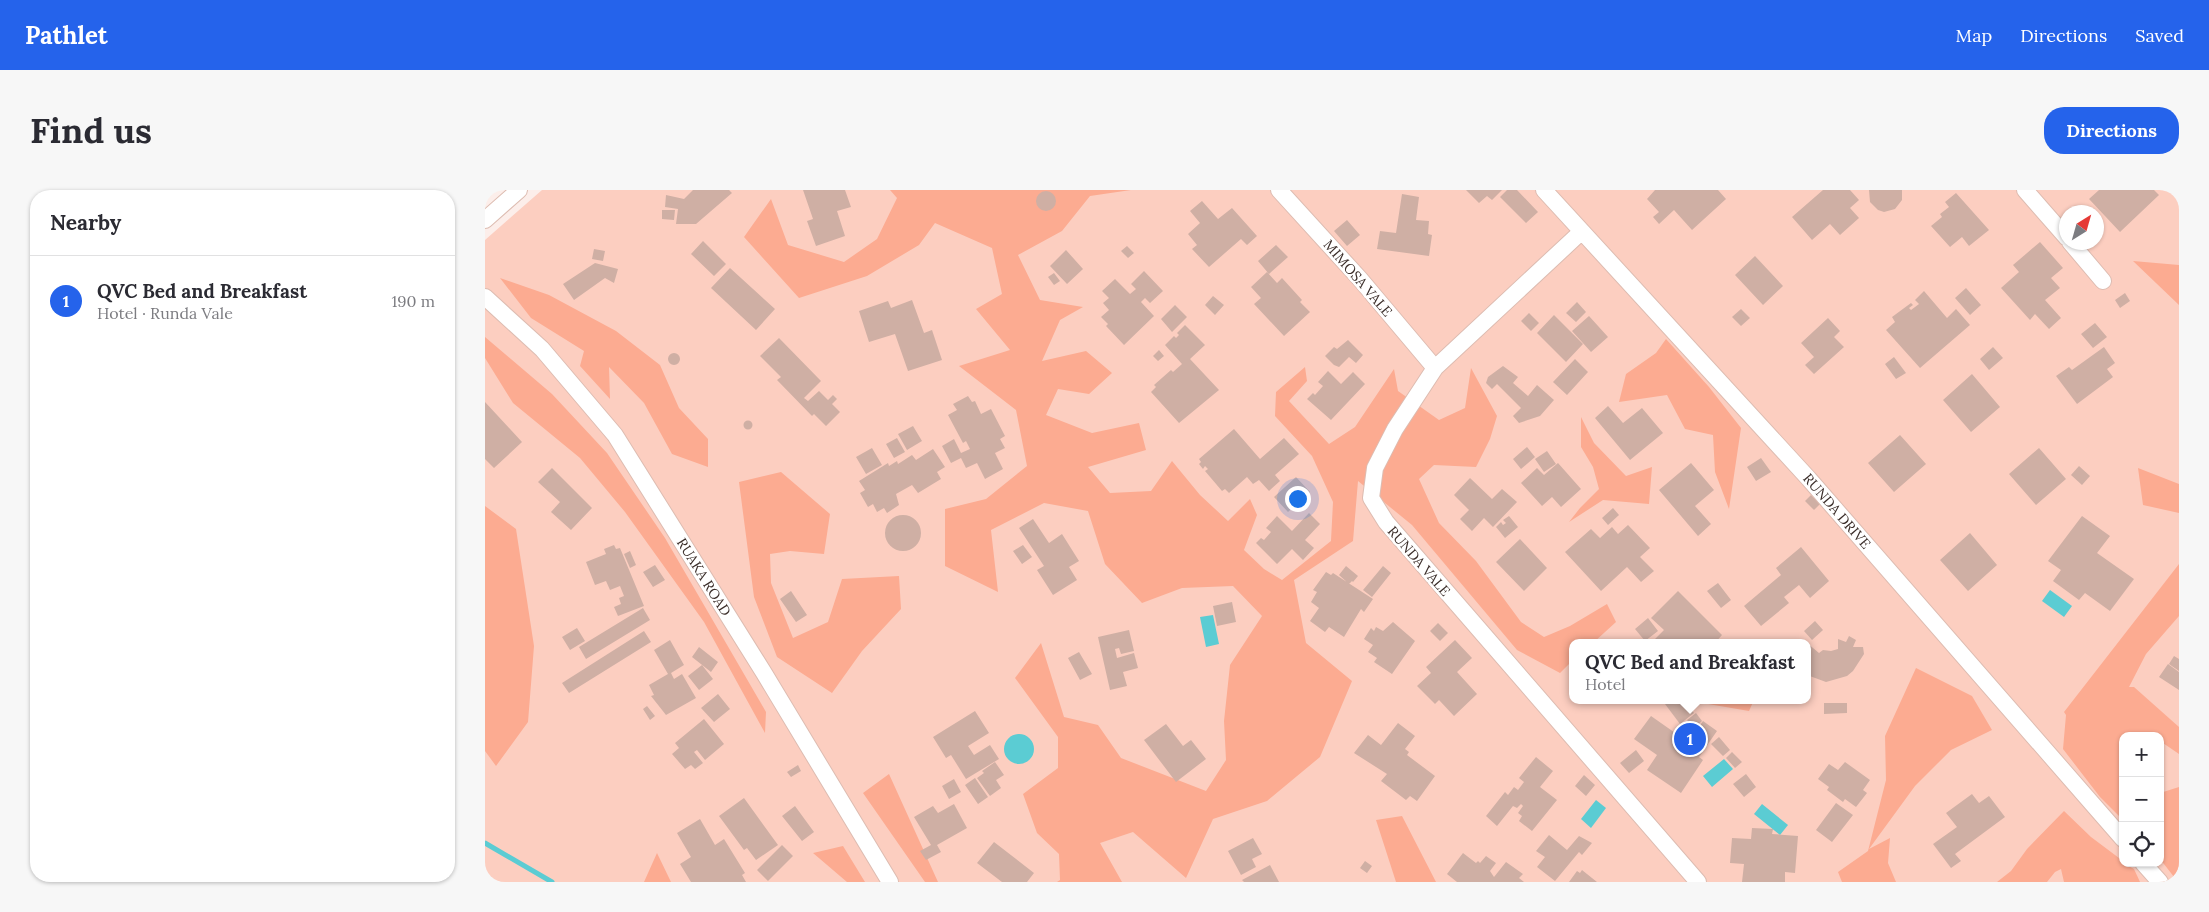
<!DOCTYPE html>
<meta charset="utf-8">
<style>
body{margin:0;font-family:Lora,serif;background:#f7f7f7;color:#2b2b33}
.controls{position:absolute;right:15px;bottom:15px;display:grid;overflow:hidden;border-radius:10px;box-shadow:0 1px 4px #0004}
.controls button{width:45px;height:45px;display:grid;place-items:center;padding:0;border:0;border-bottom:1px solid #e1e1e2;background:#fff;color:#2b2b33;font:25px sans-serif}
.compass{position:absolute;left:1574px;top:15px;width:45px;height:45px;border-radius:50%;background:#fff;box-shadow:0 1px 4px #0004;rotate:37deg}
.you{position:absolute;left:812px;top:308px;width:18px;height:18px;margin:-12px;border:4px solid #fff;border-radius:50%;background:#1a73e8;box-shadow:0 0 0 8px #1a73e833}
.badge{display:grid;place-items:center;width:32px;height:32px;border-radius:50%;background:#2563eb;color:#fff;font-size:16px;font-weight:700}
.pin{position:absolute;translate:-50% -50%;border:2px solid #fff;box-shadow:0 1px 5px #0006}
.popup{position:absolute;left:1084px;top:449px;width:242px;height:65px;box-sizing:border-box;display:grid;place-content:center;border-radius:10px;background:#fff;filter:drop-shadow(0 1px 4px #0005);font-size:16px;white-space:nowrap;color:#7c7c81}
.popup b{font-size:19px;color:#2b2b33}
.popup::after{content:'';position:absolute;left:50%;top:100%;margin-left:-10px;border:10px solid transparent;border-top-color:#fff}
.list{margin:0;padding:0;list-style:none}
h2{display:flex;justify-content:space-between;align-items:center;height:65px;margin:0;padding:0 20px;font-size:21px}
h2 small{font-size:16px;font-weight:400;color:#7c7c81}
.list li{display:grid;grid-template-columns:32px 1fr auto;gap:15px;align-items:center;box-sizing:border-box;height:90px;padding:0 20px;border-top:1px solid #e1e1e2}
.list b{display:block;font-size:19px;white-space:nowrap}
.list p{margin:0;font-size:16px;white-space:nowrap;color:#7c7c81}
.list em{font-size:16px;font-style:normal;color:#7c7c81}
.icon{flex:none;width:28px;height:28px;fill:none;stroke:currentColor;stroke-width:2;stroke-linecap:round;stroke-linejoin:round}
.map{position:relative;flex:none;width:1694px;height:692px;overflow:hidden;border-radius:20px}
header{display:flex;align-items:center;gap:30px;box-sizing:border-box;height:70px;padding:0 25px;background:#2563eb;color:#fff}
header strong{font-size:24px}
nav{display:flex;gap:28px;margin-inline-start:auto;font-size:18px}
.intro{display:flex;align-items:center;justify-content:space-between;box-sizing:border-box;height:120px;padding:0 30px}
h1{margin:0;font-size:35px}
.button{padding:12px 22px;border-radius:20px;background:#2563eb;color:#fff;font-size:18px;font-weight:700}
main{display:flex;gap:30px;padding:0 30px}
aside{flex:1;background:#fff;border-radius:20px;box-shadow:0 1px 4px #0004}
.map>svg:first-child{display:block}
</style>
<header>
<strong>Pathlet</strong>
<nav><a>Map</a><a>Directions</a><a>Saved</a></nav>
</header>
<div class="intro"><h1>Find us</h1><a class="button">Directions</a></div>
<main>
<aside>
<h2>Nearby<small></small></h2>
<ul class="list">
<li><span class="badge">1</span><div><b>QVC Bed and Breakfast</b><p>Hotel · Runda Vale</p></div><em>190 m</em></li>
</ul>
</aside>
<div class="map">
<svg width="1694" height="692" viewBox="0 0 1694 692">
<rect width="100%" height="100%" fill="#fceeea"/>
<path fill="#fccec0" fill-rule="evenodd" d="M57,0H1694V692H0V50ZM1582,22H1612V52H1582ZM1088,453H1322V510H1088ZM1638,546H1675V673H1638Z"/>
<path fill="#fcab91" d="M405,0H646L605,6L577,41L533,65L555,110L598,117L575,130L557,171L601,161L627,183L604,204L573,199L561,225L607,243L654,233L661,260L603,277L625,303L666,301L687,271L715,305L743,331L765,309L772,325L759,360L779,379L797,390L846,351L848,312L827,266L790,226L791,202L820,177L822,191L804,211L844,254L870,237L909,179L913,201L954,230L980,218L986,178L1012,226L1005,249L991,277L949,275L934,289L954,333L991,371L1036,432L1059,447L1085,436L1122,414L1131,432L1108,453H1088L1087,471L1075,483L1032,460L927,335L873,291L868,351L809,390L821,453L867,491L835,567L782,611L728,629L701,688L648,642L615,653L637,692H572L575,690L574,664L552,643L538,604L573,578V547L530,488L556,453L579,527L613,535L636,568L721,601L741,570L739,531L745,475L777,426L748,396L697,398L657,413L620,374L603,321L559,313L506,340L513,402L460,376V319L501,309L542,276L531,220L474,176L525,160L491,119L517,104L507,58L450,33L434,55L382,86L314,108L259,47L286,9L303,55L359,72L392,49L412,8Z
M1648,71L1694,75V115Z
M15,88L64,105L131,141L175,175L194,218L223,249V277L187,264L159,213L124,177L125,209L95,176L99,161L46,128Z
M0,147L67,204L122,263L180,348L281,522L280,543L219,432L140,322L95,268L28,213L0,168Z
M1181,149L1224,197L1256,238L1244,319L1230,282L1228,245L1200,239L1182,205L1134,212L1141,184L1171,163Z
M1096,227L1109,253L1141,286L1167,277L1164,314L1118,310L1084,332L1095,318L1114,299L1108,277L1096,257Z
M1653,278L1694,294V323L1658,315Z
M296,282L345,324L339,364L305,361L285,364L286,393L308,448L343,432L357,389L414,386L416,419L377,461L347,503L292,467L269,407L254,292Z
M0,316L31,339L49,456L43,532L11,576L0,561Z
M1694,374V426L1661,464L1644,497H1649L1694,537V564L1675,551V546H1638V630L1615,607L1578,559L1581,525L1579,522Z
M1431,478L1487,506L1507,540L1466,560L1430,596L1384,659L1405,648L1403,673L1411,692H1357L1353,682L1383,661L1401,590L1400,546Z
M1224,510H1269L1264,521L1223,514Z
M404,584L453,692H440L378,603Z
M1694,597V692H1693L1675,669V603Z
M1579,621L1606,647L1638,671V673L1649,679L1655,692H1579L1576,679L1570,682L1562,692H1512L1526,681L1542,659Z
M917,626L951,692H911L891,630Z
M358,656L380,692H362L328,663Z
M172,663L186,692H159Z"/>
<path fill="#5bccd3" d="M1565,400L1587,416L1579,427L1557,411Z
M728,425L734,454L721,457L715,427Z
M519 559a15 15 0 1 1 30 0a15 15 0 1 1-30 0Z
M1239,569L1248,579L1227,597L1218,586Z
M1111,610L1121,618L1106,638L1096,629Z
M1277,614L1303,635L1295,645L1269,624Z"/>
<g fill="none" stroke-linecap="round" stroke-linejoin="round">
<path stroke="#5bccd3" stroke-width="5" d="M0,653L67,692"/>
</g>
<path fill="#cfafa4" d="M208,0H244L247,3L211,34H191L193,19L180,17L181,5L199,9Z
M318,0H360L366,17L352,21L360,46L331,56L322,31L328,29Z
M981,0H1017L1007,10L1002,6L994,13Z
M1022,0H1032L1053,22L1041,33L1015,7Z
M1170,0H1233L1241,9L1207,40L1189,20L1174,34L1168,27L1174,22L1162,9Z
M1338,0H1365L1374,10L1365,18L1374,28L1355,45L1345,34L1327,50L1307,27Z
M1384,0H1417V10L1410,19L1399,22L1393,20L1385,12Z
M1614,0H1669L1674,5L1635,42L1604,9Z
M551 11a10 10 0 1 1 20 0a10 10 0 1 1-20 0Z
M1471,3L1504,40L1484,56L1477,47L1465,57L1446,36L1457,27L1455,24L1464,17L1460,12Z
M917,4L934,7L931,30L944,31L943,44L947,45L944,66L892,59L895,41L911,43Z
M717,11L733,29L747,18L772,46L762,55L756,49L724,77L707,59L712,55L703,44L715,33L705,21Z
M177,20H190L189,30L177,29Z
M862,30L875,45L862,56L849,41Z
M218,51L241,74L229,86L206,64Z
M1555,52L1578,78L1566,88L1575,98L1560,110L1576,128L1564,139L1550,124L1545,130L1516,98L1534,82L1528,75Z
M791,55L803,67L784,84L773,71Z
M642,56L649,63L643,68L636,61Z
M109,59L120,61L118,71L107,69Z
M581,60L598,79L582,94L565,76Z
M1270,66L1298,96L1278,115L1250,85Z
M110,73L133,79L129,93L120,88L89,110L78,94Z
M245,78L290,119L271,140L226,98Z
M659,81L678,101L665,113L660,108L656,112L669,126L639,155L621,136L623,134L616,127L624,120L618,113L624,108L617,101L630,89L645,104L651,99L646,94Z
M782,82L792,93L797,88L817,110L815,112L825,122L799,146L769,114L776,108L766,97Z
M569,83L575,91L569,95L563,87Z
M1481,98L1496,115L1485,125L1470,108Z
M1439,101L1462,128L1471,119L1485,135L1435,178L1401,140L1410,132L1407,127L1426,113L1428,115L1424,118L1426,120L1434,114L1430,110Z
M1640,103L1645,111L1635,118L1630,110Z
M728,106L739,115L730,125L720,115Z
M427,110L439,143L447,140L457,170L423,181L410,144L384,152L374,121L403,111L406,118Z
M1092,112L1101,122L1091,132L1081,123Z
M690,115L702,127L687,142L676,129Z
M1256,119L1265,128L1256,136L1247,127Z
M1044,123L1054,133L1046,141L1036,131Z
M1069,125L1098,154L1081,172L1052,143Z
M1104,126L1123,147L1106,162L1087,141Z
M1343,128L1355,141L1349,147L1359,157L1329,184L1320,175L1329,167L1316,153Z
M1610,133L1622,147L1608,158L1596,144Z
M700,135L720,155L705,169L734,200L694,233L666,202L671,197L669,195L686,180L688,182L697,174L680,155L689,146L691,148L694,145L692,143Z
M294,148L336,191L319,208L323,211L334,201L343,210L348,205L352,209L347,214L355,222L341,236L329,224L327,226L292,190L296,187L275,166Z
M863,150L878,165L871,173L864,167L854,177L849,175L840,166L849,157L852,159Z
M1508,157L1518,168L1504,180L1495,169Z
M1619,157L1630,173L1622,179L1628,187L1592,214L1571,186L1584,177L1587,180Z
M674,160L679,166L673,171L668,166Z
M183 169a6 6 0 1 1 12 0a6 6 0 1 1-12 0Z
M1409,167L1421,183L1411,189L1400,174Z
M1090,169L1103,182L1082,205L1068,192Z
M1018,176L1033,187L1028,193L1043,206L1052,195L1069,210L1055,226L1034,233L1028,226L1036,218L1012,194L1007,199L1001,193L1003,187Z
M843,181L856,194L868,182L880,194L846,230L822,209L828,203L830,205L838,196L833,192Z
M1487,184L1515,217L1486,242L1458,210Z
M483,206L487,212L490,211L496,224L506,219L520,246L515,249L520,258L510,263L518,279L500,289L492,273L481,278L476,268L466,273L457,256L469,249L476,263L485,259L481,251L478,253L463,225L472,220L468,214Z
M0,212L37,252L9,278L0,269Z
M1123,216L1138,233L1157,218L1178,243L1145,270L1110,228Z
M258.5 235a4.5 4.5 0 1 1 9 0a4.5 4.5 0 1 1-9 0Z
M428,236L437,251L422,260L413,244Z
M749,239L775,269L799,248L814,264L790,285L795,291L784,301L774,290L768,294L762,287L744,303L740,299L737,301L720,281L723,279L720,276L718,279L714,274L716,272L714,269Z
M1415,245L1441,274L1409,302L1383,273Z
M412,248L420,262L409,268L401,254Z
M1042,257L1050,267L1036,279L1028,269Z
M387,258L397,275L381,284L371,267Z
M1554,258L1581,289L1551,315L1524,284Z
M448,259L460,277L452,282L456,289L433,303L427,295L411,304L414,315L402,323L399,318L392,322L388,314L383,317L375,303L380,300L374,291L403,273L404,276L412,271L413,274L427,265L431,270Z
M1062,261L1071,274L1059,282L1050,269Z
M1276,268L1286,282L1271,291L1262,277Z
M1073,273L1096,299L1076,317L1067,307L1057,316L1036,293L1052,278L1059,285Z
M1206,273L1229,300L1210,316L1226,334L1213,346L1174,300Z
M1594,276L1605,286L1597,295L1586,285Z
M67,278L107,318L86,340L66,322L75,312L53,292Z
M811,287L825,302L803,322L789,307Z
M985,288L1007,309L1017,299L1032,312L1008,337L999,328L987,341L975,329L984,320L969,305Z
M1326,305L1335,314L1329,320L1320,311Z
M1128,318L1134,325L1123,335L1117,328Z
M824,323L835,334L820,350L829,358L818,370L807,359L792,374L771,353L776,348L779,350L786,342L781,338L792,326L807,341Z
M400 343a18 18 0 1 1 36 0a18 18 0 1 1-36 0Z
M1024,326L1033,337L1020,348L1011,337L1016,332L1018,335L1021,333L1018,330Z
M1597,326L1625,346L1612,363L1649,389L1625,421L1600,403L1594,410L1568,391L1576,380L1563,371Z
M548,329L564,353L577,344L594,371L584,377L592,390L568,405L552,380L559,376L534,338Z
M1143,335L1165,358L1155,367L1169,381L1156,392L1142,377L1116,401L1080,362L1106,339L1115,348L1127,337L1133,344Z
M1485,343L1512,375L1483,401L1455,370Z
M1035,349L1062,378L1039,401L1011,372Z
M129,355L131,359L135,358L159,416L133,426L129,417L136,414L134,408L139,406L135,396L125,400L121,391L110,395L101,372L121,364L119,359Z
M538,355L547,367L537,374L528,361Z
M1316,357L1344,391L1325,408L1314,395L1299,407L1304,413L1276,436L1259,416L1296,385L1291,378Z
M145,361L151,375L145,378L139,364Z
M170,375L180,390L168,397L158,382Z
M861,376L873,386L868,392L867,391L864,394L854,385Z
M898,376L906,383L887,407L878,400Z
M841,382L846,385L848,383L888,409L879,422L876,419L859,447L844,437L840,442L825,431L834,418L826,412L832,402L828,400Z
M1233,393L1246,410L1236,418L1222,401Z
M306,401L322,425L311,432L295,409Z
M1193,401L1237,445L1230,453H1174L1170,449L1179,440L1166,428Z
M747,412L751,432L732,436L728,416Z
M158,418L165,430L101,469L94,457Z
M1163,428L1173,441L1160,451L1150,439Z
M1330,431L1338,440L1327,450L1319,441Z
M908,432L930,451L907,484L889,472L892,468L883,462L888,455L879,449L886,438L889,441L891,437L898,441Z
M953,433L963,443L955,451L945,441Z
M92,438L100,451L85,460L77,447Z
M644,440L649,461L636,464L634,458L630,459L632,468L649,463L653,478L638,482L642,496L625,500L613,447Z
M159,441L166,452L84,503L77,493Z
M1364,446L1371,450L1368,457H1378L1379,464L1368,481L1362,486L1341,492L1322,485V453L1334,463L1338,460L1346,461L1353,459V449L1361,452Z
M185,450L199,475L186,483L189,489L197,484L211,508L181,525L166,506L169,505L164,495L183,484L169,460Z
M970,450L987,468L972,482L992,504L969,526L954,510L950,514L932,496L946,483L941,477Z
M214,457L233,472L226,482L207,467Z
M594,462L607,484L595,490L583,468Z
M1689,466L1694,469V481L1684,474Z
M1683,474L1694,482V500L1674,487Z
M217,475L228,489L214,500L203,486Z
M233,504L245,519L229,532L216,518Z
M1177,510H1199L1209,523L1195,534Z
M1339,513H1362V523L1339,524Z
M162,516L170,526L165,530L158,519Z
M490,521L504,543L483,556L489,565L505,555L514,569L481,589L466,565L461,568L448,547Z
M1211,523L1217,531L1209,538L1202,530Z
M1166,526L1203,552L1218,531L1232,541L1214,567L1218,570L1196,603L1162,580L1172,565L1149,549Z
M219,529L239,554L220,570L212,560L209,562L218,573L210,579L206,575L200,579L187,564L194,558L190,553Z
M913,533L930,546L920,559L924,562L922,565L950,586L932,611L925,606L921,610L896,591L902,584L869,563L883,545L896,555Z
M681,534L698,556L706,550L721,569L691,592L659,550Z
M1234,547L1245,560L1238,566L1226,554Z
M1151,560L1159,571L1144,583L1135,573Z
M1247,562L1257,572L1250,578L1241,568Z
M1051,567L1068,581L1055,597L1072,610L1047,641L1034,631L1037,626L1033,623L1038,616L1036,614L1032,618L1028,616L1012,636L1001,626L1020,602L1023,605L1029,597L1033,600L1039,592L1034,588Z
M510,572L519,585L511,590L516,598L505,606L492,588L499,583L497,581Z
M1360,572L1385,590L1378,600L1382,603L1371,617L1360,609L1358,612L1342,600L1344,597L1333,589L1344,574L1353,580Z
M313,575L316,581L306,587L302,582Z
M1261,584L1271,597L1259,607L1248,594Z
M1099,585L1110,595L1101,606L1090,596Z
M490,588L503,607L493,614L480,595Z
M469,589L476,602L464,609L457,596Z
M1487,604L1494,613L1504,606L1520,627L1470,664L1476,671L1466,678L1448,654L1472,637L1461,623Z
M259,608L293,655L271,670L262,658L259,660L234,626Z
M1351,613L1368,625L1347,652L1331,640Z
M469,614L482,638L452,655L456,662L441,670L435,661L446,655L429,627L448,616L453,623Z
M310,616L329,642L317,651L297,626Z
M215,629L230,655L239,649L260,683L257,685L261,692H206L195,674L206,667L192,643Z
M1267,638L1288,639L1287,644L1313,646L1310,683L1300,682V692H1257L1259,674L1245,673L1247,648L1266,649Z
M1064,645L1082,660L1094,646L1107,653L1097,665L1094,662L1070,691L1052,677L1060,667L1051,661Z
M768,648L777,664L767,669L771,677L756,685L743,661Z
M509,652L549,683L542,692H517L492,673Z
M297,655L308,666L283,691L272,680Z
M978,663L991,673L993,671L995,673L1001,666L1011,673L1005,681L1009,687L1021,672L1038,684L1034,688L1039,692H972L962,684Z
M880,671L887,676L882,683L875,678Z
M785,675L794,692H759L757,690Z
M1097,680L1112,692H1084L1092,681L1095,683Z"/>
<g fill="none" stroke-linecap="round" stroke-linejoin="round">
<defs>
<path id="minor" d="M794,0L875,89L950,178
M1059,0L1324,289L1638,649
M1540,0L1582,48
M0,30L34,0
M1096,42L950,178L910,239L890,278L886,308L901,332L1213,692
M1585,52L1618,91
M0,107L57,159L130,245L279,483L405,692
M1658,673L1675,692"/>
</defs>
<use href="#minor" stroke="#ddbcb1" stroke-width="18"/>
<use href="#minor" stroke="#fff" stroke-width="16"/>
</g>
<g text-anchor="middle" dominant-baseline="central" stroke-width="5" stroke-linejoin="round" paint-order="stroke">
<g font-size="14" fill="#3a2d29" stroke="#fff">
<text transform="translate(873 88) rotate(49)">MIMOSA VALE</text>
<text transform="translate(1352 321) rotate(49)">RUNDA DRIVE</text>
<text transform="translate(934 371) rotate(49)">RUNDA VALE</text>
<text transform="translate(219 387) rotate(58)">RUAKA ROAD</text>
</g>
</g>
</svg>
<div class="controls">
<button>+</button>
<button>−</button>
<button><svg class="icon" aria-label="locate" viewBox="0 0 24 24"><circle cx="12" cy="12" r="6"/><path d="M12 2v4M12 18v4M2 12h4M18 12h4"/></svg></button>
</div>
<svg class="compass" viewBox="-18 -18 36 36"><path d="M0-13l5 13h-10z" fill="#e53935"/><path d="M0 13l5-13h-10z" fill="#7c7c81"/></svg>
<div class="you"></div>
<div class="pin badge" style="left:1205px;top:549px">1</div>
<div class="popup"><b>QVC Bed and Breakfast</b>Hotel</div>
</div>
</main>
